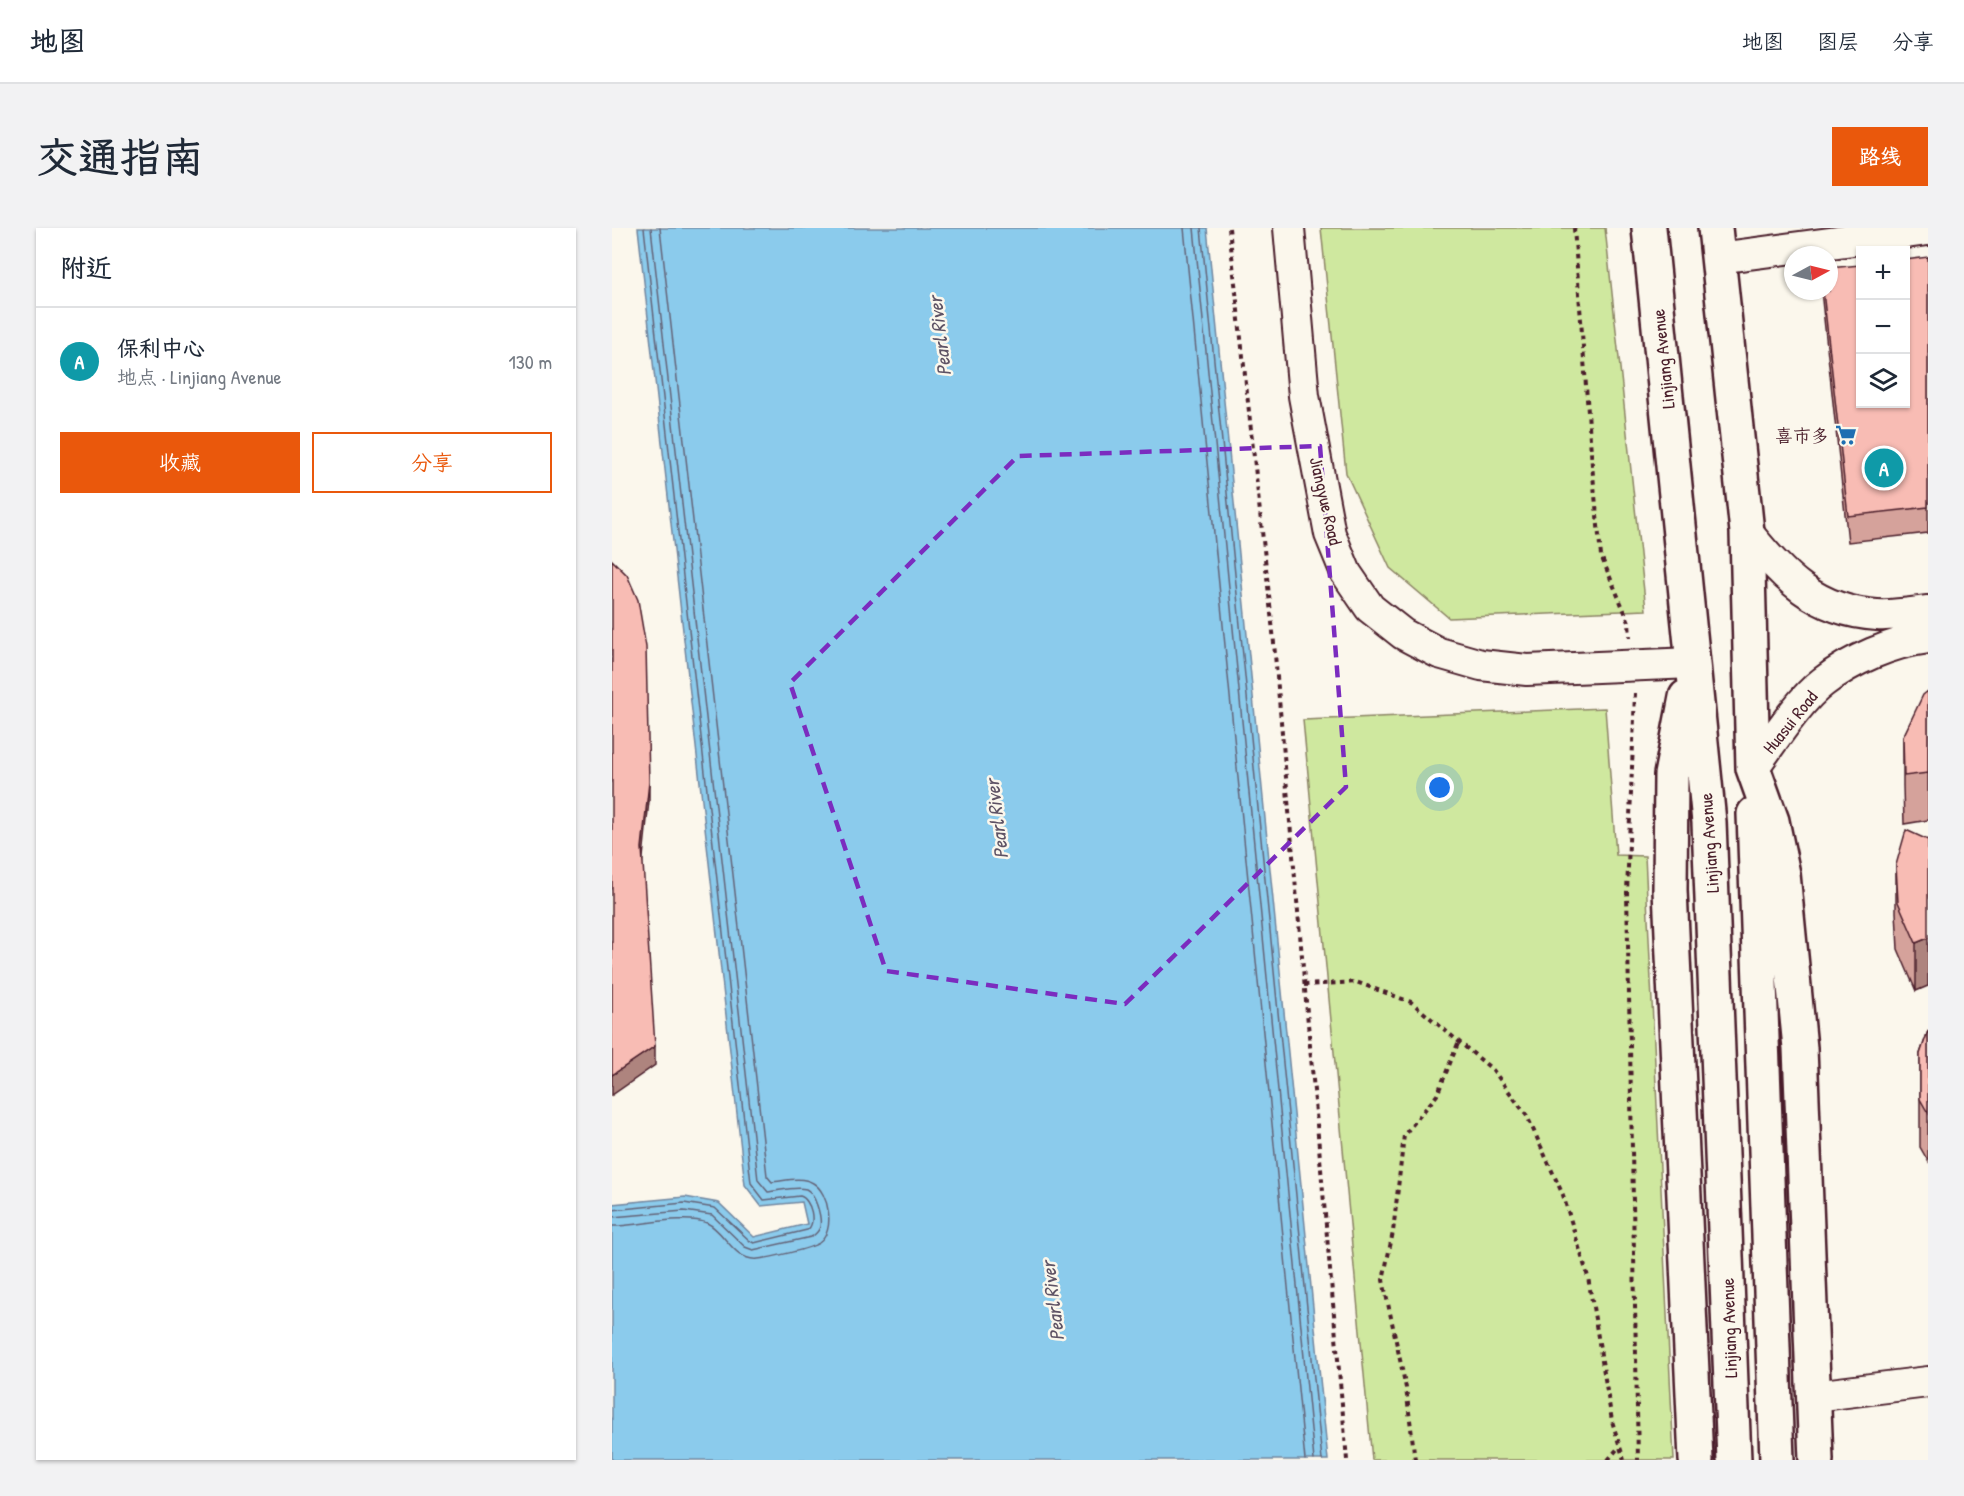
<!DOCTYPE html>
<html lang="zh">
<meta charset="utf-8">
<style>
body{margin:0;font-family:"Patrick Hand","LXGW WenKai TC",sans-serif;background:#f2f2f3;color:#1f2937}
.controls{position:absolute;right:18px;top:18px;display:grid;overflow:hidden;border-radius:0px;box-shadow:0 2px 4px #0004}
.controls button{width:54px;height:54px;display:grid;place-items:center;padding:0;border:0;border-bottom:2px solid #e0e1e3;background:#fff;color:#1f2937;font:30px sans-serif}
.compass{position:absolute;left:1172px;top:18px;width:54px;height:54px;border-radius:50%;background:#fff;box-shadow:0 2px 4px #0004;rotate:83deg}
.you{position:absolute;left:828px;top:560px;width:21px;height:21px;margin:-15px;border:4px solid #fff;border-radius:50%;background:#1a73e8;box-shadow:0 0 0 9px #1a73e833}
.badge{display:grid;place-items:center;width:39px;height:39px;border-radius:50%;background:#ea580c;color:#fff;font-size:20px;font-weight:700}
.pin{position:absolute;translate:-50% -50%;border:3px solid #fff;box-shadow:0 2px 6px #0006}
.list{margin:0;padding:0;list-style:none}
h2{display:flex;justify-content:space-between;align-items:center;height:78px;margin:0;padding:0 24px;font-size:26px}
h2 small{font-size:20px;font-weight:400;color:#747a83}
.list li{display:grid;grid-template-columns:39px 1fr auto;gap:18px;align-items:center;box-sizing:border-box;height:108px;padding:0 24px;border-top:2px solid #e0e1e3}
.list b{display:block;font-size:22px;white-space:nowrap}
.list p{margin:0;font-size:20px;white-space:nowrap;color:#747a83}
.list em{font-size:20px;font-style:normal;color:#747a83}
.actions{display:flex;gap:12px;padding:18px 24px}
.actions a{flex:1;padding:14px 0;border:2px solid #ea580c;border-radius:0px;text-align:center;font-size:21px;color:#ea580c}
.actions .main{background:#ea580c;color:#fff}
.icon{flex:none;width:33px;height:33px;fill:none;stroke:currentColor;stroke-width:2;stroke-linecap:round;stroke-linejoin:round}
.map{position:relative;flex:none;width:1316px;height:1232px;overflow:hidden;border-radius:0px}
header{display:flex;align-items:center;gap:36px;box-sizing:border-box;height:84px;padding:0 30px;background:#fff;border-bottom:2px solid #e0e1e3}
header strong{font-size:28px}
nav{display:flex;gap:33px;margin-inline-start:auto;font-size:21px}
.intro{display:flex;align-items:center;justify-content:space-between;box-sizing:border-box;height:144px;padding:0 36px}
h1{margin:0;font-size:42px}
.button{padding:15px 27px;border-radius:0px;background:#ea580c;color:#fff;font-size:21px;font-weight:700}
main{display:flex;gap:36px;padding:0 36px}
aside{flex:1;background:#fff;border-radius:0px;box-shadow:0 2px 4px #0004}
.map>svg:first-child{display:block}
</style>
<header>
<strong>地图</strong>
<nav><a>地图</a><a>图层</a><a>分享</a></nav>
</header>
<div class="intro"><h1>交通指南</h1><a class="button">路线</a></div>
<main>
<aside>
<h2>附近<small></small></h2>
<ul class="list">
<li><span class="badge" style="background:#0f9aa8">A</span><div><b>保利中心</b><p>地点 · Linjiang Avenue</p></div><em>130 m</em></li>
</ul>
<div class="actions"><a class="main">收藏</a><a>分享</a></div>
</aside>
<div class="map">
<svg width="1316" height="1232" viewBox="0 0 1316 1232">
<rect width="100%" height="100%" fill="#fbf7ec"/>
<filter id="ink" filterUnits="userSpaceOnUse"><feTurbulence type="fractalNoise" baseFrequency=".0167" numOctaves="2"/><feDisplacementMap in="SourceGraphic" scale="12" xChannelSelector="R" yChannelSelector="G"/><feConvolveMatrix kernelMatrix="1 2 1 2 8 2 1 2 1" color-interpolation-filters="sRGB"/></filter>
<g filter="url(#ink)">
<path fill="#cfe89f" stroke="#8c8465" stroke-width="1.5" d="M709,0H993L1034,382L837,390L778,340L734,245Z
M993,480L1004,627L1033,628L1062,1232H760L691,492Z"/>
<path fill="#8bcbec" stroke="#71869f" stroke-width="1.5" d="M26,0H595L716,1232H0V976L73,969L107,975L142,1009L195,996L190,974L149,978L133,957Z"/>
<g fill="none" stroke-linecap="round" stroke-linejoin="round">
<path stroke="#646478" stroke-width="1.5" d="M572,0L693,1232
M582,0L702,1232
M589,0L710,1232
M0,982L72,975L103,980L138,1013L142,1015L195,1002C205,996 199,971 188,968L152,972L139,955L32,0
M0,989L72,983L100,987L133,1019L141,1022L199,1009C203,1007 206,1004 208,999C210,989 203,965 194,961C183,958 167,963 156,964L146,952L39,0
M0,998C25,998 73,986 95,995C113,1003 122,1034 146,1031C157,1030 198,1021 207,1015C224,1003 217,964 201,955C189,948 173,953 160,954L155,948L48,0"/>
<defs>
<path id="minor" d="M677,0L692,168L718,306L734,345L758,380L791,406L827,425L869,437L915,442L1080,435
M1106,30L1316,2
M1135,304C1172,349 1203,383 1265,387C1281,388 1299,385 1316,383
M1141,540C1160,515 1186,473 1211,454C1239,432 1280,414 1316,410
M1202,1168L1316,1154"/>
<path id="major" d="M1037,0L1097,594L1122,1232
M1103,0L1135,304L1141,540L1160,593L1171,646L1188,820L1204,1232
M1074,469L1059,547L1058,662L1084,1232
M1142,586L1165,1232"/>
</defs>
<use href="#minor" stroke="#4a1f2b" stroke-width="34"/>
<use href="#major" stroke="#4a1f2b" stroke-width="38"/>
<path stroke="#4a1f2b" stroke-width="4" stroke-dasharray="4.5 4.5" stroke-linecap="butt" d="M617,0L661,404L735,1232
M962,0L980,237L989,328L1017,394L1018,410
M1023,465L1015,664L1026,1232
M692,757L744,754L799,774L881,842L915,888L951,967L976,1049L1000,1193L1012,1232
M803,1232L794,1160L771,1052L781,1004L792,907L825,867L847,813
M996,1232L1007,1219"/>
<use href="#minor" stroke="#fbf7ec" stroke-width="30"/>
<use href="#major" stroke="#fbf7ec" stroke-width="33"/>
</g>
<path fill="#d5a29b" stroke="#4a1f2b" stroke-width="1.5" d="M1316,29V305L1236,314L1209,63H1217Z
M1316,463V592L1292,596L1291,557V509Z
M1316,612L1304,763L1286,721L1284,684V637Z
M1316,803V933L1308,919V826Z"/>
<path fill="#ae847e" stroke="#4a1f2b" stroke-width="1.5" d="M37,554V573L30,639V620Z
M1316,710V758L1304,763V715Z
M43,818V837L0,867V847Z"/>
<path fill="#f8bcb4" stroke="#4a1f2b" stroke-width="1.5" d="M1316,29V279L1236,288L1211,63H1217V40L1248,37V176H1293V32Z
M0,332L15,347L26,372L34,419L37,554L30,620L43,818L0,847Z
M1316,463V545L1292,548L1291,509L1311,467Z
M1294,602L1316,612V710L1304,715L1286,674L1284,637Z
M1316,803V885L1308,871V826Z"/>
</g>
<path fill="none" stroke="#7b2cbf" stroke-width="4.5" stroke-dasharray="12 8" stroke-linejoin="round" d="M708,218L734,559L513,776L274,743L178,455L406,228Z"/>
<defs>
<symbol id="supermarket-bare" viewBox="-9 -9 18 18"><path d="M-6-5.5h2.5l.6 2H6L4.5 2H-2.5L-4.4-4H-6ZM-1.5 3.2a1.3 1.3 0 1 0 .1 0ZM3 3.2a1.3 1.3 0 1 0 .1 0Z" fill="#1f6fb2" stroke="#fbf7ec" stroke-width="2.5" paint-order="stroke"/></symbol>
</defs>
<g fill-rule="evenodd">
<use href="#supermarket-bare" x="1219" y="192" width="30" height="30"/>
</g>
<g text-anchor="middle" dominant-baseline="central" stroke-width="5" stroke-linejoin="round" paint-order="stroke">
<g font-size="18" fill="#4a1f2b" stroke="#fbf7ec">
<text transform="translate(1051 131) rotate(-96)">Linjiang Avenue</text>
<text transform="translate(714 273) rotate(77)">Jiangyue Road</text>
<text transform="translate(1178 494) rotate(-51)">Huasui Road</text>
<text transform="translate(1097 615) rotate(-94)">Linjiang Avenue</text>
<text transform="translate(1117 1100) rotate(-92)">Linjiang Avenue</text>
</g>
<g font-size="18" fill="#4a1f2b" stroke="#fbf7ec" text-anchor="end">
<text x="1217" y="207">喜市多</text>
</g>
<g font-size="20" font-style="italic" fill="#5e5365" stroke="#fbf7ec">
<text transform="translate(327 108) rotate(-97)">Pearl River</text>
<text transform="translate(384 591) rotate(-97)">Pearl River</text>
<text transform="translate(440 1073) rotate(-97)">Pearl River</text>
</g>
</g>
</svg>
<div class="controls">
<button>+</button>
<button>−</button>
<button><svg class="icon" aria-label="layers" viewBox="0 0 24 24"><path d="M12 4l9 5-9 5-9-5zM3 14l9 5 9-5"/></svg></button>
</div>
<svg class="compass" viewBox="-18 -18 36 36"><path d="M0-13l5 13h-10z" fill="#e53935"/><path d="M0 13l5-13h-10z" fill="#747a83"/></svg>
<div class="you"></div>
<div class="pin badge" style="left:1272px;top:240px;background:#0f9aa8">A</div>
</div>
</main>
